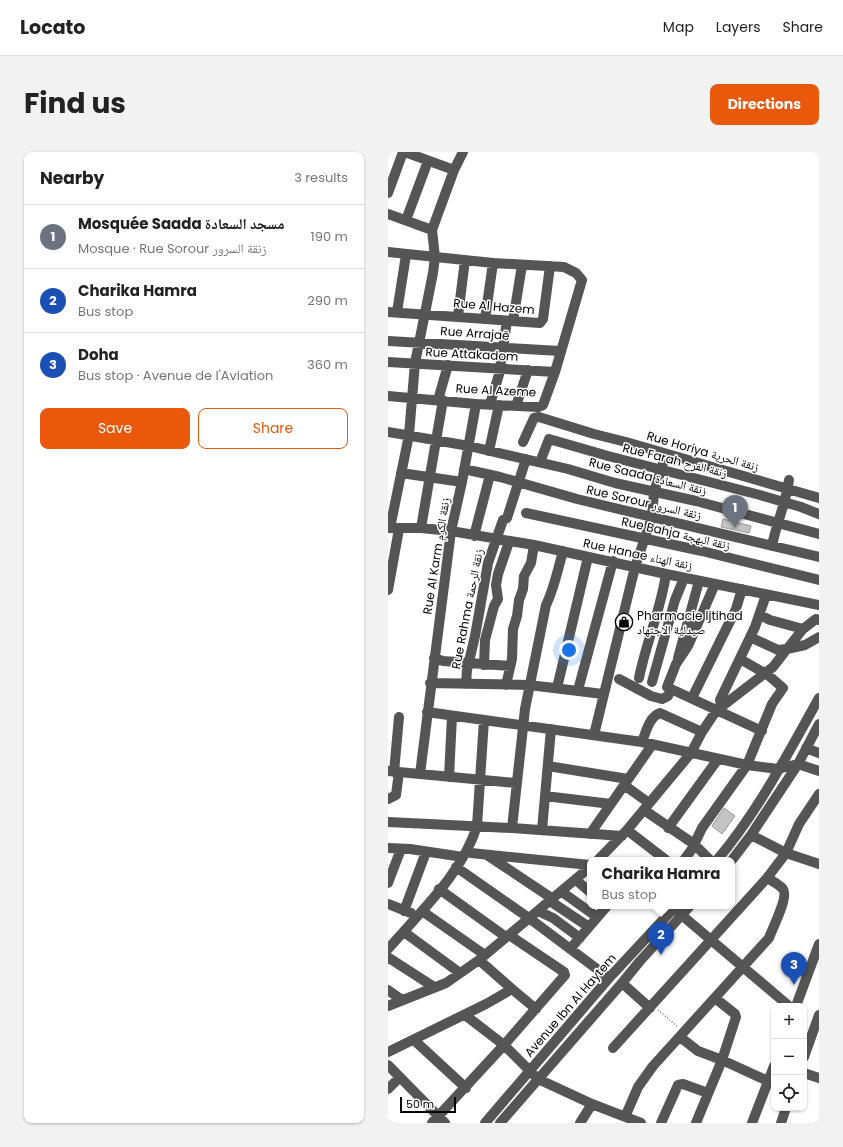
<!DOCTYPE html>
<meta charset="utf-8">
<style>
body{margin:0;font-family:Poppins,"Noto Naskh Arabic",sans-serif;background:#f2f2f2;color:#222}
.controls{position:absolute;right:12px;bottom:12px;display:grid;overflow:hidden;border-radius:8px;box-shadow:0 1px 3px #0004}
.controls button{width:36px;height:36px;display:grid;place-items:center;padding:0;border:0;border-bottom:1px solid #e0e0e0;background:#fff;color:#222;font:20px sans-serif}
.scale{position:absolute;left:12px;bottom:10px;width:56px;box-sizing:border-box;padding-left:4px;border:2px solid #000;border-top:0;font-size:11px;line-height:14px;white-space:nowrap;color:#000;-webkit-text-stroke:3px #fff;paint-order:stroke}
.you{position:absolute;left:181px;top:498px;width:14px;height:14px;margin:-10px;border:3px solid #fff;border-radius:50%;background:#1a73e8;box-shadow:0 0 0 6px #1a73e833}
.badge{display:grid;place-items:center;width:26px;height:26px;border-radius:50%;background:#ea580c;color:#fff;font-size:13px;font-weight:700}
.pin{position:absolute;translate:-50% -33px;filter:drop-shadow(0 1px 2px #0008)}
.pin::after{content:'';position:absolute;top:21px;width:14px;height:12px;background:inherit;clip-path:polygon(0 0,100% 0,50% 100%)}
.popup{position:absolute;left:199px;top:705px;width:148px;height:52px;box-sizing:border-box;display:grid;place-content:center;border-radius:8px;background:#fff;filter:drop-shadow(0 1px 3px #0005);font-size:13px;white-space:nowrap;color:#767676}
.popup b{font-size:15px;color:#222}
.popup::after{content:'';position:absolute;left:50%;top:100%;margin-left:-8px;border:8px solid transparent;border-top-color:#fff}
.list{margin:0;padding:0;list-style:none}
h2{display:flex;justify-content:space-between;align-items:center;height:52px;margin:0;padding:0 16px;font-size:17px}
h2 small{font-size:13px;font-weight:400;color:#767676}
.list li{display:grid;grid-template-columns:26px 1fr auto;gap:12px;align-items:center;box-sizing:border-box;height:64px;padding:0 16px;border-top:1px solid #e0e0e0}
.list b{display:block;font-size:15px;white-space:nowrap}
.list p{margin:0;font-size:13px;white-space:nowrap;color:#767676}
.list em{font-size:13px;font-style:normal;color:#767676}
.actions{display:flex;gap:8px;padding:12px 16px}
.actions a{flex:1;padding:9px 0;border:1px solid #ea580c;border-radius:8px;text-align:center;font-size:14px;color:#ea580c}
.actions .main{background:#ea580c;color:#fff}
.icon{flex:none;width:22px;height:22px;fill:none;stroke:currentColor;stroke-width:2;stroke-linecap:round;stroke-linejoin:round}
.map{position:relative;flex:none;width:431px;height:971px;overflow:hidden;border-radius:8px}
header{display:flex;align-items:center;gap:24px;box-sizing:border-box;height:56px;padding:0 20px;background:#fff;border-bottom:1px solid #e0e0e0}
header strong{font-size:19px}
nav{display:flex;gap:22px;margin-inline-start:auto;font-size:14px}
.intro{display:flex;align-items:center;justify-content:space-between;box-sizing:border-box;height:96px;padding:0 24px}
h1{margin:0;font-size:28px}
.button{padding:10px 18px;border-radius:8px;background:#ea580c;color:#fff;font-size:14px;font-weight:700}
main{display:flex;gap:24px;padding:0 24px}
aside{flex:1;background:#fff;border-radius:8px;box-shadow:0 1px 3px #0004}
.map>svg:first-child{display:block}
</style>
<header>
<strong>Locato</strong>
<nav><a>Map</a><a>Layers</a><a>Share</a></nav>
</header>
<div class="intro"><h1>Find us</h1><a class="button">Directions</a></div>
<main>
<aside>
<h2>Nearby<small>3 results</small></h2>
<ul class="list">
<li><span class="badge" style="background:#6b7280">1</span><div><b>Mosquée Saada مسجد السعادة</b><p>Mosque · Rue Sorour زنقة السرور</p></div><em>190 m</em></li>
<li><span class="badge" style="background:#1a4fb4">2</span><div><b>Charika Hamra</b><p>Bus stop</p></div><em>290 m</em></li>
<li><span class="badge" style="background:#1a4fb4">3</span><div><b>Doha</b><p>Bus stop · Avenue de l'Aviation</p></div><em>360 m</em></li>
</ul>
<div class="actions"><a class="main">Save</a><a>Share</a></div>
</aside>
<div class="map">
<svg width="431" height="971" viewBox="0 0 431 971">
<rect width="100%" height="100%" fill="#fff"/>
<path fill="#c4c4c4" stroke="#999" d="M335,367L363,374L361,381L333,375Z
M336,656L347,664L334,682L324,674Z"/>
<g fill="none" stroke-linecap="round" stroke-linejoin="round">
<path stroke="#777" stroke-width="1.5" stroke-dasharray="1 2" stroke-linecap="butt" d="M270,858L290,875"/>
<path stroke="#555" stroke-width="10" d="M17,0L66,18
M0,41L15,0
M0,62L44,78
M18,68L40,9
M0,100L105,111L176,115L188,121L194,128L167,220L155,253L150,255L88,252L0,244
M0,160L152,171L155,167L162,114
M9,160L18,103
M70,164L77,108
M97,167L105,111
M125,169L134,113
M0,189L172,199
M0,210L167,220
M112,216L119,169
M50,248L60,213
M102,252L113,216
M128,254L140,218
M0,280L81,294L180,317L227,331L308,349L431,382
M135,290L146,266L151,265L206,282L238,290L431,346
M101,299L111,253
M152,310L161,287L220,304L372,343L413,355L431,362
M76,317L112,325L189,347L431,405
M13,321L74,330
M138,361L314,399L431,428
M0,376H33L63,379L146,393L278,422L431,453
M2,376L21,283L27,211L45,121L47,105L44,78L66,18L75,0
M33,376L55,248
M86,384L102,323
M384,394C388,372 398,351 401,328
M0,438L11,377
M372,463L382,468L415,477
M362,485L390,498L399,497L415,477L428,467L431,468
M46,506L55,509L122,514
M290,506L311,429
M96,513L97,488L106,454L110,447L108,433L110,422L121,390
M251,526C258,491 273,457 278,422
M231,527L263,544L274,547L280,544L283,537L374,579
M264,530L287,448L296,426
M42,531L141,533L215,542
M78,532L79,518L87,484L100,411L115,368L119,366L138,307
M118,533L124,507L125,477L129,464L131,448L135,437L136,424L143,411L146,393
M279,535L288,512L300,494L327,432
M169,536L200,405
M190,538L225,409
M304,546L348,457L354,437
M333,554L332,548L367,475L378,443
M39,560L254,590L359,613L390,617L410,612L431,619
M206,583L247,415L264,365L266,340L278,302
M254,590C258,580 261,565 272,561L314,580L328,559L385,515L399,497L417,493L431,485
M418,596L431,601
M160,614L240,627
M0,619L128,631
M6,620L11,565
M32,622L63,379L74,330L88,252
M61,625L64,564
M236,633L261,651
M157,644L223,652
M0,647L8,643L11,620
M256,658L306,692L322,708
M0,670L124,676L234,684
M124,676L137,557L158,453C166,437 170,417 175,399
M280,676L330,607
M154,678L163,577
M239,678L278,708
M202,682L264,593
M363,683L398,701L431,712
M0,696L22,697L75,705
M79,699L83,701L202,713
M99,703L165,747
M210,708L239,678L303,601L314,580
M296,708L304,697L314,676L359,613L384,552L395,536L380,523L352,507
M329,708C370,660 400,601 431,546
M344,708L363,683L410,612L431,572
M68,715L141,766L221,826
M188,728L202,740
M0,731L13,697
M51,737L118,785
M174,740L209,765
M162,749L201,775
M0,752L23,761
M16,759L38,700
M34,759L97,803
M150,759L165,766L192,786
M290,760L401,854
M16,780L72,821
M0,797C32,760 74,722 89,674L96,568
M182,797L219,754
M0,807L1,806L46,835
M91,808L124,837
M234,831L262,856
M0,838L14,848
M0,854L58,831L91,808L202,715
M408,854L431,792
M77,863L116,893L150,927L204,952L253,971
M292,885L310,899L334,908L380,929
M26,888L78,936
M225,896L379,726L398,701L411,672L431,642
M0,900L98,852L124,837L148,857
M416,905L431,863
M0,913L57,971
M416,921L431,926
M0,937L12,925
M237,965L250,935L265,914L381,786C384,777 401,745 395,737C392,733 384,729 379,726
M44,971L116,893L177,823L176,820L121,783
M97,971L221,826L288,754
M112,971L234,831L252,809L302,754
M192,971L204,952
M273,971L290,933L295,932L320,941
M308,971L334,908L348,865L347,862L327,846
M364,971L386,914
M393,971L398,956"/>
</g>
<defs>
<symbol id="shop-ring" viewBox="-11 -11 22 22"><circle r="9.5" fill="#fff" stroke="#000" stroke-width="1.5"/><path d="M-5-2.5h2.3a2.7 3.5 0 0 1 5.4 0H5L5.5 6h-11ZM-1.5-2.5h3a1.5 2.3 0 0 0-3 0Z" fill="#000"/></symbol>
</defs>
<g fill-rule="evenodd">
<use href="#shop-ring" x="226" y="460" width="20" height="20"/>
</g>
<g text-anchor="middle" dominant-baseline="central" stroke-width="3" stroke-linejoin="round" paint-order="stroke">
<g font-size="12" fill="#000" stroke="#fff">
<text transform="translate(106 154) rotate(5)">Rue Al Hazem</text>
<text transform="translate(87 181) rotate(4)">Rue Arrajaë</text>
<text transform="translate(84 202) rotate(3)">Rue Attakadom</text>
<text transform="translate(108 238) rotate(3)">Rue Al Azeme</text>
<text transform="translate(315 299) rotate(16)">Rue Horiya زنقة الحرية</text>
<text transform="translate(287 308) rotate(14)">Rue Farah زنقة الفرح</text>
<text transform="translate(260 324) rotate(14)">Rue Saada زنقة السعادة</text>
<text transform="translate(256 350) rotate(13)">Rue Sorour زنقة السرور</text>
<text transform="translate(288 381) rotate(13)">Rue Bahja زنقة البهجة</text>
<text transform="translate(250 402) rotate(12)">Rue Hanae زنقة الهناء</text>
<text transform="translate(48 404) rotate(-81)">Rue Al Karm زنقة الكرم</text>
<text transform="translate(79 457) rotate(-79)">Rue Rahma زنقة الرحمة</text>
<text transform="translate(182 853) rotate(-49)">Avenue Ibn Al Haytem</text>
</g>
<g font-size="12" fill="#000" stroke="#fff" text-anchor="start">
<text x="249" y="463">Pharmacie Ijtihad<tspan x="249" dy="14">صيدلية الاجتهاد</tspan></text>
</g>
</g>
</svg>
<div class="controls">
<button>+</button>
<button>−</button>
<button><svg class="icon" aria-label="locate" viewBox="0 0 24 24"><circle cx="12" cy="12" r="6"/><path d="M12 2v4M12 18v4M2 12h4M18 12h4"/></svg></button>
</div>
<div class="scale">50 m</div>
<div class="you"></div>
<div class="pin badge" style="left:347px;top:376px;background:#6b7280">1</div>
<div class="pin badge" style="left:273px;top:803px;background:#1a4fb4">2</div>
<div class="popup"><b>Charika Hamra</b>Bus stop</div>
<div class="pin badge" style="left:406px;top:833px;background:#1a4fb4">3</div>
</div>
</main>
